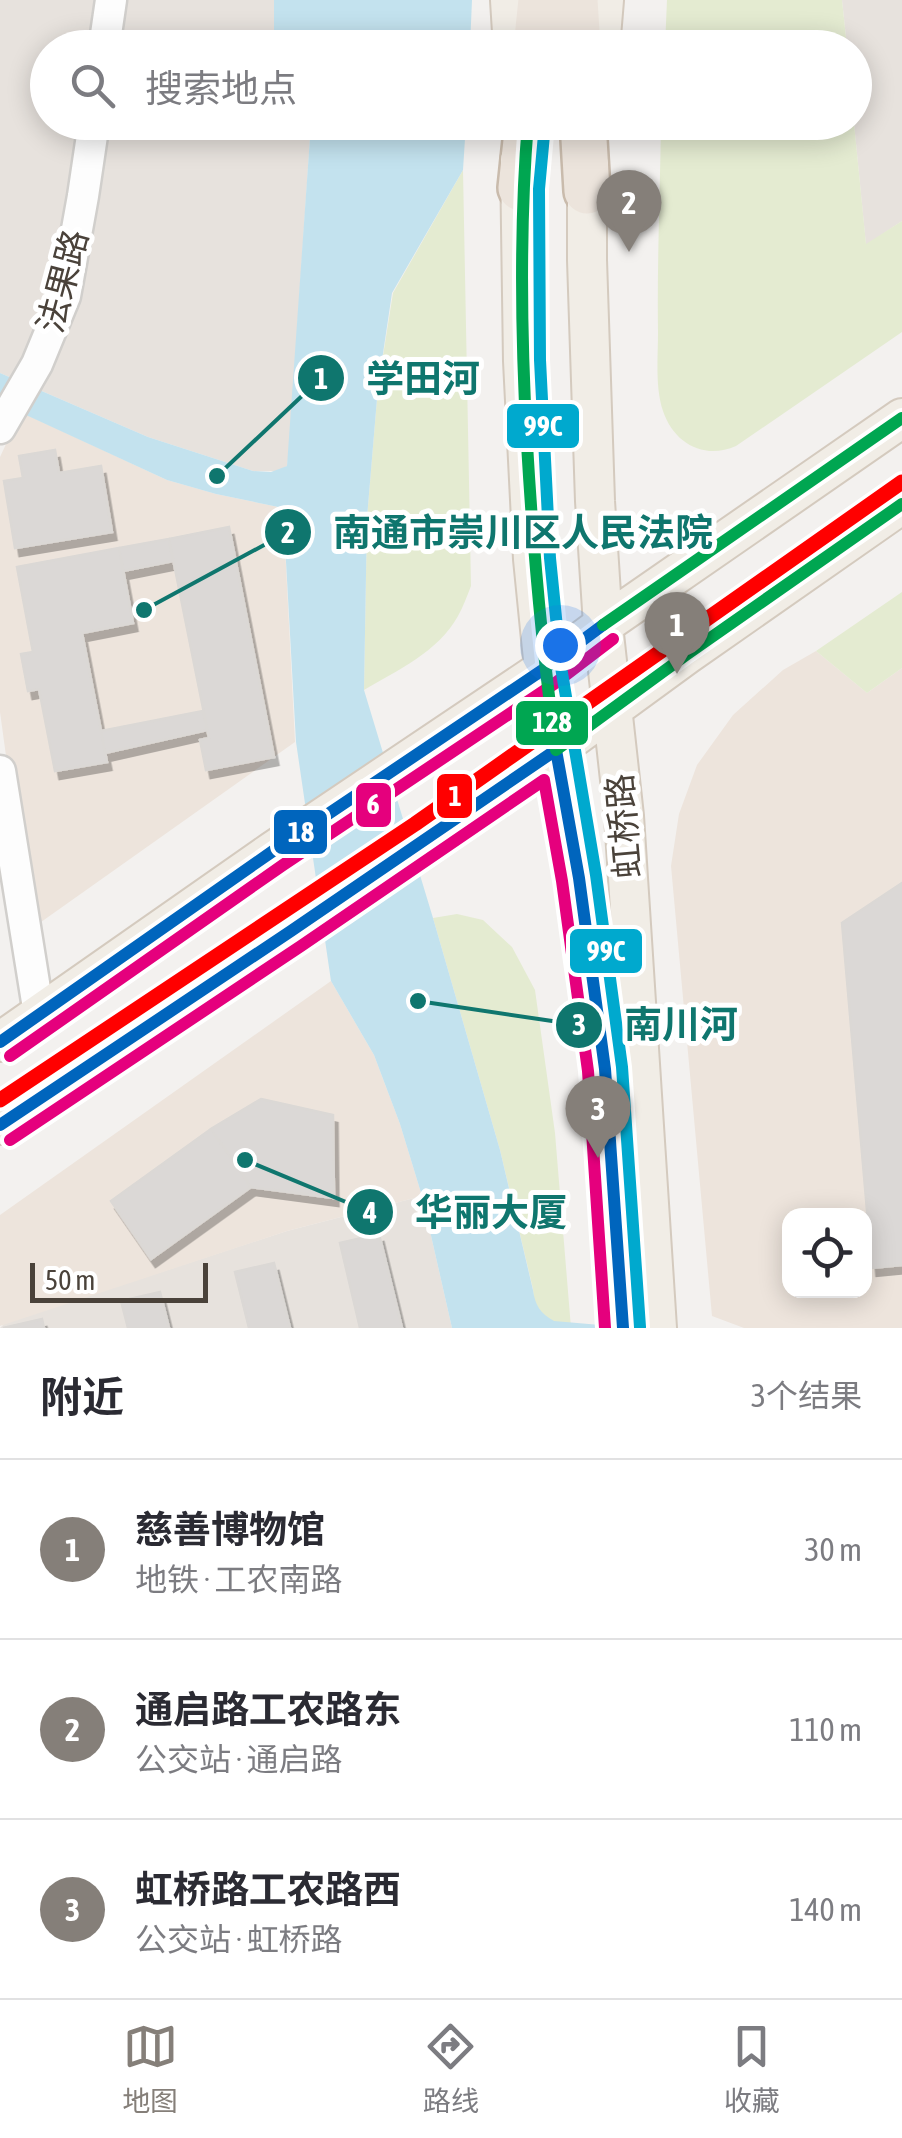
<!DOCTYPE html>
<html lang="zh">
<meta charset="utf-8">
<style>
body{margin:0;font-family:"Asap Condensed","Noto Sans SC",sans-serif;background:#f7f7f7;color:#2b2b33}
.controls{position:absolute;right:30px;bottom:30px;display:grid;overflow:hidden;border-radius:20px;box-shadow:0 5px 25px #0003}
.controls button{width:90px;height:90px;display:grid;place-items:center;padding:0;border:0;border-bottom:2px solid #e1e1e2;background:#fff;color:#2b2b33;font:50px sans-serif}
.scale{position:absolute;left:30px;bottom:25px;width:178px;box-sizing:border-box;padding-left:10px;border:5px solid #4a423a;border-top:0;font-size:28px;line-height:35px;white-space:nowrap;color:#4a423a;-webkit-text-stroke:8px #fff;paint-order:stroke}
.you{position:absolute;left:560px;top:645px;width:35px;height:35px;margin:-25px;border:8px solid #fff;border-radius:50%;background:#1a73e8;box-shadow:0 0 0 15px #1a73e833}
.badge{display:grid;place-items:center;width:65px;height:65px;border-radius:50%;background:#857f79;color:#fff;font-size:32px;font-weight:700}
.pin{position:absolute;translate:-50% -82px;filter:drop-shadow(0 2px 5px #0008)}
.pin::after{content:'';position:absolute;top:52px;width:35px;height:30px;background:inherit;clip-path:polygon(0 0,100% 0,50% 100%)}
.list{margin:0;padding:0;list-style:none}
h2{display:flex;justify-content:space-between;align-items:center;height:130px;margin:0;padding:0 40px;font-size:42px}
h2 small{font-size:32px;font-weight:400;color:#7c7c81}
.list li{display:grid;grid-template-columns:65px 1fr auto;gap:30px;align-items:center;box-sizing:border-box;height:180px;padding:0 40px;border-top:2px solid #e1e1e2}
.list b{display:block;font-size:38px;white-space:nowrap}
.list p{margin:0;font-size:32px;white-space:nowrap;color:#7c7c81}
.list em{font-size:32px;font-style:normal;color:#7c7c81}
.icon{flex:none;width:55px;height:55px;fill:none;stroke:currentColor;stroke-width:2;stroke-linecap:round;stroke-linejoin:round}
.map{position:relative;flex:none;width:902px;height:1328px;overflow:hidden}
.search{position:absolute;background:#fff;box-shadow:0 5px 25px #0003;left:30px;right:30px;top:30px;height:110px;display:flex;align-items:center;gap:25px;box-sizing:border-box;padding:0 35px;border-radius:55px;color:#7c7c81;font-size:38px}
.sheet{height:670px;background:#fff}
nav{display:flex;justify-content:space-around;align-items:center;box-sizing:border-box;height:140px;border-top:2px solid #e1e1e2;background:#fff;font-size:28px;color:#7c7c81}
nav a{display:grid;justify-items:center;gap:5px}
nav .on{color:#857f79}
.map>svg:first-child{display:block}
</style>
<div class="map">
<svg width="902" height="1328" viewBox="0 0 902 1328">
<defs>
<filter id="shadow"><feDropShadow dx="4.5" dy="8" stdDeviation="0" flood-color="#0004"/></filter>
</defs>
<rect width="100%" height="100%" fill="#f3f1ef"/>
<path fill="#e7e2dd" d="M0,0H274V47L48,48V122L311,123L289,452L287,466L279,471H253L148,437L0,373Z
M842,0H902V221L866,245L854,123V48L847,47Z
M422,1196L452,1328H0L5,1323L287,1231Z"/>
<path fill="#ede4dc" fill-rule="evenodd" d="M21,412L167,480L216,494L283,508L295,742L34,927L27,909L0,712V457Z
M816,651L867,693L902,668V1328H744L712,1316L671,866L679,814L697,765L733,715L783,670ZM790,1216H864V1290H790Z
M331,981L374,1055L400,1124L422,1196L287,1231L0,1326V1215Z"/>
<path fill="#e4ebd1" d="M667,0H842L847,47H665Z
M661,123H854L866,244L902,221V332L736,446C705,460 674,444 663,411C655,387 658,358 658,333C657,263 660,193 661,123Z
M463,170L471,586C467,596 463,607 458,616C438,652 398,670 364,690L367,518L378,387L393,293Z
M902,592V668L867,693L816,651Z
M457,914L483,920L512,947L535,990L555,1133L571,1328H536L533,1289L500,1150L433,918Z"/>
<path fill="#c3e2ee" d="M274,0H472L470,47H274Z
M311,123H466L463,170L392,293L378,387L367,518L364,690L433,918L500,1150L533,1290C535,1305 540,1313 554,1321L635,1328H452L422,1196L400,1124L374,1055L331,981L296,742L283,508L216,494L167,480L0,403V373L148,437L253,471L271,472L287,466Z"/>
<path fill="#dbd8d6" stroke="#dbd8d5" stroke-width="2.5" filter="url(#shadow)" d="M55,450L59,473L101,466L112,532L15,548L4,481L23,478L19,456Z
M229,527L274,757L206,770L200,740L209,738L169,539Z
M169,539L173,561L123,571L119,548Z
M119,548L133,623L82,633L107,762L55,771L39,689L28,691L21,654L33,652L17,567Z
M203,711L207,730L105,753L101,731Z
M902,883V1265L872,1268L842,923Z
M261,1099L333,1115L334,1198L251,1187L211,1129Z
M211,1129L251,1187L151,1259L111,1201Z
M379,1234L402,1328H360L340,1243Z
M274,1263L290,1328H249L235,1272Z
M160,1292L169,1328H128L121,1301Z
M42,1319L44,1328H3Z"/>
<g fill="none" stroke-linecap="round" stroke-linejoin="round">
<defs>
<path id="minor" d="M104,48L111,0
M0,428L37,364L65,296L83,196L94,122
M0,771L39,1014"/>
<path id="major" d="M510,0L513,48
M600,48L604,0
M520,160L523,361L533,559L544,669L579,878L605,1069L623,1328
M589,165L587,191V260L595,501L603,625L624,816L657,1328
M0,1042L273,851L544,669L603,625L902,418
M0,1125L291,931L556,750L686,655L902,504"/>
<path id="highway" d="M575,0L578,48
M536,48L541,0
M583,122L587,191
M521,188L528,122"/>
</defs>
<use href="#minor" stroke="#d1cfcc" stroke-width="35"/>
<use href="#major" stroke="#d4cabe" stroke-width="42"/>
<use href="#highway" stroke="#c9bbac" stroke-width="50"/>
<use href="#minor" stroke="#fdfdfd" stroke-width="30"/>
<use href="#major" stroke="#f1ede6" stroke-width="38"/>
<use href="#highway" stroke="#ece4dc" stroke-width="45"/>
<defs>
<path id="bus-1" d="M0,1042L273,851L544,669L603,625
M0,1125L291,931L556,750L579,878L605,1069L623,1328"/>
<path id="bus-2" d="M10,1056L283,865L554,684L613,639
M10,1140L301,946L544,780L562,881L588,1071L605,1328"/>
<path id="bus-3" d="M545,124L539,189L540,360L550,558L561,667L596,875L622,1067L640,1327"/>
<path id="bus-4" d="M528,122C519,230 521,337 527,444C533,547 542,649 556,750L686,655L902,504
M603,625L902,418"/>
</defs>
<use href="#bus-1" stroke="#fff" stroke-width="20"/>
<use href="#bus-2" stroke="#fff" stroke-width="20"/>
<use href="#bus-3" stroke="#fff" stroke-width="20"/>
<use href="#bus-4" stroke="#fff" stroke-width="20"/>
<use href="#bus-1" stroke="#0065bd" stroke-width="12"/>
<use href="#bus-2" stroke="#e5007d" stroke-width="12"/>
<use href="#bus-3" stroke="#00a9ce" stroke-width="12"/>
<use href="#bus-4" stroke="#00a651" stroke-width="12"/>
<defs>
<path id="metro-1" d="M0,1100L415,824L902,482"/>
</defs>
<use href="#metro-1" stroke="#fff" stroke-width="22"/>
<use href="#metro-1" stroke="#f00" stroke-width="15"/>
</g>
<g text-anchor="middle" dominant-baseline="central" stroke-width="10" stroke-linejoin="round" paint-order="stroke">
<g font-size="35" fill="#4a423a" stroke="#fff">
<text transform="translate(62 281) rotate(-75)">法果路</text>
<text transform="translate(623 826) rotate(-95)">虹桥路</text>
</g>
</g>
<path fill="none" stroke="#0f766e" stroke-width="4" d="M217 476L321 378M144 610L288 532M418 1001L579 1025M245 1160L370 1212"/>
<g fill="#0f766e" stroke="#fff" stroke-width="4">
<circle cx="217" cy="476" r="10"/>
<circle cx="144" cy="610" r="10"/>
<circle cx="418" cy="1001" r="10"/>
<circle cx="245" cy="1160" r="10"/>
<circle cx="321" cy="378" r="25"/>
<circle cx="288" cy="532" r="25"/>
<circle cx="579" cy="1025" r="25"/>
<circle cx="370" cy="1212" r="25"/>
</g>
<g font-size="30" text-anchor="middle" font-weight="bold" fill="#fff">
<text x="321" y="389">1</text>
<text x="288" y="543">2</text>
<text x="579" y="1035">3</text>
<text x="370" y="1223">4</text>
</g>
<g font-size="38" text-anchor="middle" font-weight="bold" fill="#0f766e" stroke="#fff" stroke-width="10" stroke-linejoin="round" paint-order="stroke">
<text x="423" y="392">学田河</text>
<text x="523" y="546">南通市崇川区人民法院</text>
<text x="681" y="1038">南川河</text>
<text x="491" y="1226">华丽大厦</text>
</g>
<g stroke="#fff" stroke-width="4">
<rect x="505" y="402" width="76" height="48" rx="10" fill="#00a9ce"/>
<rect x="514" y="699" width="76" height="48" rx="10" fill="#00a651"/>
<rect x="435" y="772" width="39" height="48" rx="10" fill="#f00"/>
<rect x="354" y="781" width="39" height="48" rx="10" fill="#e5007d"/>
<rect x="272" y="808" width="57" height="48" rx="10" fill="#0065bd"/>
<rect x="568" y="927" width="76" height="48" rx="10" fill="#00a9ce"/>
</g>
<g font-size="28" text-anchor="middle" font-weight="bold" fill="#fff">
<text x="543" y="436">99C</text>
<text x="552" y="732">128</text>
<text x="455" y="806">1</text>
<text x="373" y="814">6</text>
<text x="301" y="842">18</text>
<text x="606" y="961">99C</text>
</g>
</svg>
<div class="controls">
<button><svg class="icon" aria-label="locate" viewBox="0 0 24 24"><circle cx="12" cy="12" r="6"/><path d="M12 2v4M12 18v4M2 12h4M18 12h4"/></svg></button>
</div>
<div class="scale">50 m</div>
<div class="you"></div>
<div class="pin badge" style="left:677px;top:674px">1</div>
<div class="pin badge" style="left:629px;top:252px">2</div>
<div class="pin badge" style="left:598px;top:1158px">3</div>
<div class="search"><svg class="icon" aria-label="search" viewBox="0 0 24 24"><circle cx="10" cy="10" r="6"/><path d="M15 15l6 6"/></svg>搜索地点</div>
</div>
<section class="sheet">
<h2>附近<small>3个结果</small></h2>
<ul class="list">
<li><span class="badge">1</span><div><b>慈善博物馆</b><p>地铁 · 工农南路</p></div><em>30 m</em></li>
<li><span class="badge">2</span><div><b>通启路工农路东</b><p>公交站 · 通启路</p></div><em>110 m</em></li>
<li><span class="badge">3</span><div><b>虹桥路工农路西</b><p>公交站 · 虹桥路</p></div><em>140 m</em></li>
</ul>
</section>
<nav>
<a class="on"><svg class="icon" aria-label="map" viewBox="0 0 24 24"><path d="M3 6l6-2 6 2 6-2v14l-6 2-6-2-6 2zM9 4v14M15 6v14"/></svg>地图</a>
<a><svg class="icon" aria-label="directions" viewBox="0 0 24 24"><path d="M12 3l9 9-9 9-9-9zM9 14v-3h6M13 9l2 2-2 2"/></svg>路线</a>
<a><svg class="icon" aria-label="saved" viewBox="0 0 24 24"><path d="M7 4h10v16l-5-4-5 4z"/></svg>收藏</a>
</nav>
